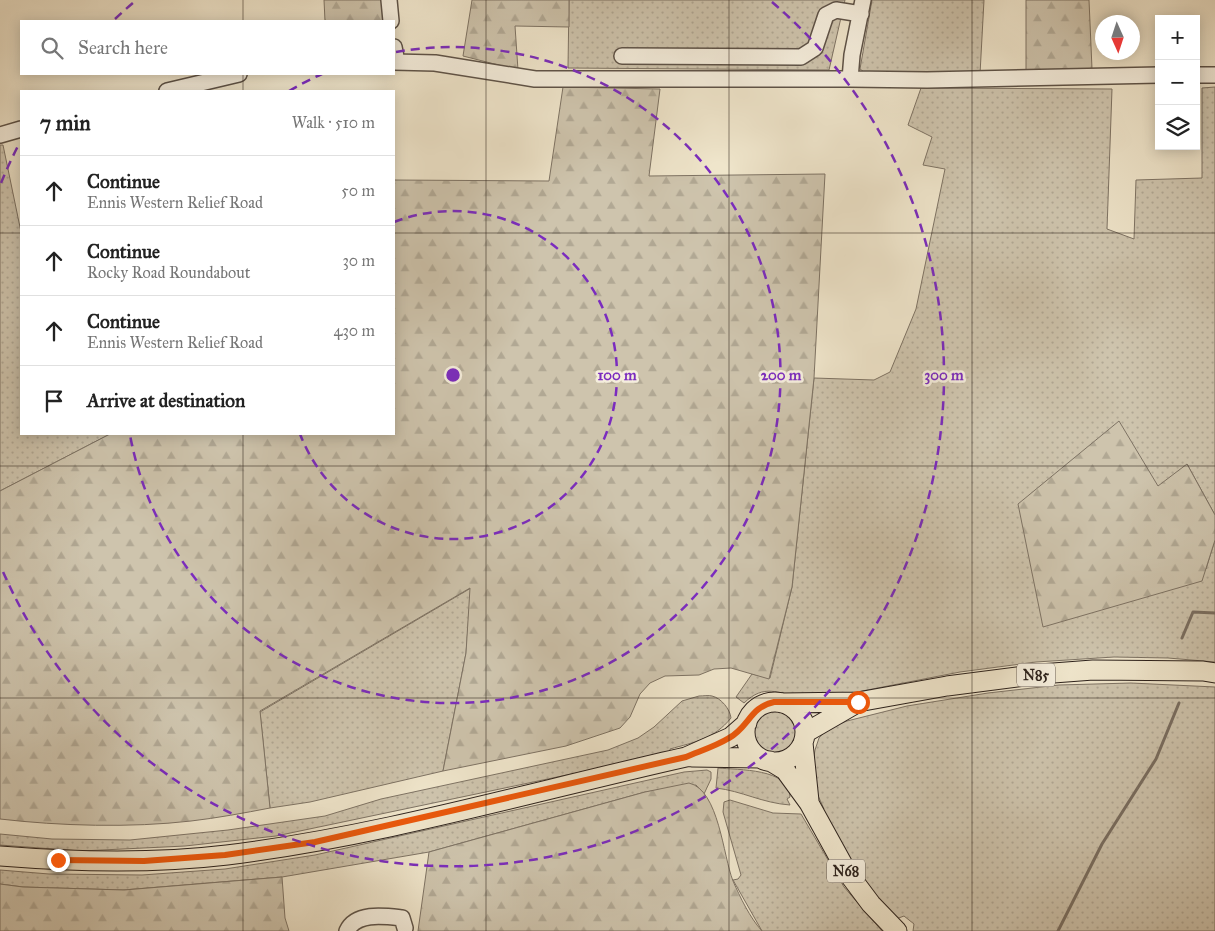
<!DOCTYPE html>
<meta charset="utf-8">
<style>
body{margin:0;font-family:"IM FELL Great Primer",serif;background:#f2f2f2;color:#222}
.controls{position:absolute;right:15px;top:15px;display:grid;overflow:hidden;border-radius:0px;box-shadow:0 2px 12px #0003}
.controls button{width:45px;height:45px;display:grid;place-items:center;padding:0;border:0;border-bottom:1px solid #e0e0e0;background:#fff;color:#222;font:25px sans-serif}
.compass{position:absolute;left:1095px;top:15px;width:45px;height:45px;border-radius:50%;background:#fff;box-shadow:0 2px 12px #0003;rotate:177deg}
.stop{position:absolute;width:15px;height:15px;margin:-11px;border:4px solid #ea580c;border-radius:50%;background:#fff}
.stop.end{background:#ea580c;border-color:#fff;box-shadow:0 1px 5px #0008}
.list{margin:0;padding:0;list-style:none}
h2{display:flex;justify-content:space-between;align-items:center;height:65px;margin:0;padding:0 20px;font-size:21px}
h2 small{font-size:16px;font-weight:400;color:#767676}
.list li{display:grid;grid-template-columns:32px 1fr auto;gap:15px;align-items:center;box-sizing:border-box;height:70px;padding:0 20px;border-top:1px solid #e0e0e0}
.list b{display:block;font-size:19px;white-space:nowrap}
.list p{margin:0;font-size:16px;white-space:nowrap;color:#767676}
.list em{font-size:16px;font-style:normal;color:#767676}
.icon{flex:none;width:28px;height:28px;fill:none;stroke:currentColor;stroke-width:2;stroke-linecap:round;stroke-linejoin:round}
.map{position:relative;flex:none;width:1215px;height:931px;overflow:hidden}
.search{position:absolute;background:#fff;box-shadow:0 2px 12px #0003;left:20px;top:20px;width:375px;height:55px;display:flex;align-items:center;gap:12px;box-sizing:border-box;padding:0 18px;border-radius:0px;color:#767676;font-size:19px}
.panel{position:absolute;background:#fff;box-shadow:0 2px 12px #0003;left:20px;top:90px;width:375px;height:345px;border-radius:0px}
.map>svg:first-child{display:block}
</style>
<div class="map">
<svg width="1215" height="931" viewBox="0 0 1215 931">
<defs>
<pattern id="grass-dots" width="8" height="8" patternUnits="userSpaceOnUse" patternTransform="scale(1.25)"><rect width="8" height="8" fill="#cec4ad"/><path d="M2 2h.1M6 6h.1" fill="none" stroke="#b1a894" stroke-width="1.8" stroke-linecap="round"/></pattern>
<pattern id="forest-firs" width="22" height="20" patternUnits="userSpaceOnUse" patternTransform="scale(1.25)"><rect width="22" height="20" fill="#cec4ad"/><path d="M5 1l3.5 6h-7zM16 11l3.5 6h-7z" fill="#b1a894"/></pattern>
</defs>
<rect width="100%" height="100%" fill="#efe5cb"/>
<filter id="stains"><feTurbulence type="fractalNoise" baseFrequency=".004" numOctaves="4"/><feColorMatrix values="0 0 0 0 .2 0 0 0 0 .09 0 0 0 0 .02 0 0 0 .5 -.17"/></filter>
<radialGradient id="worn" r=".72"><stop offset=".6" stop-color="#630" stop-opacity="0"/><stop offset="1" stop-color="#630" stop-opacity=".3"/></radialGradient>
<path fill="url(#grass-dots)" stroke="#7e7364" d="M569,0H845L829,70L568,68Z
M872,0H984L980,74H867L860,69Z
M1215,87V515L1187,464L1206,569L1215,540V662L1168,658L1114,657L1036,662L960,672L857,692L853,697C835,697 818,697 800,696C777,694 765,683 744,703L736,697L752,674L770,678L792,587L814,378L874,380L890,372L916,309L945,169L923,165L932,137L908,125L921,88L1112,89L1107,229L1134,239L1136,180L1202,178V88Z
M0,145H3L21,232V434H110L0,491Z
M471,588L466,653L443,771L310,802L270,808L260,712Z
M1131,683L1215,687V931H913L914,924L904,916L896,919L868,889L845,854L821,812L824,809L816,791L812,769L815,750L819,738L828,728L847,721L907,706L988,693L1059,685Z
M699,696C703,696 709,695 712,696C721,698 730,709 731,718C714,739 695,742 670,749L671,756L600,768L276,836L185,846L81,851L0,845V834L52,839L130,840L228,830L325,816L381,799L608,750L638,738L654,727L682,701Z
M752 732a23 23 0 1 1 46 0a23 23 0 1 1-46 0Z
M718,768C738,770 790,768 790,797L787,799L790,805C762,803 742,791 716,788Z
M707,770L711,772V779L704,794L696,785L645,792L429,852L282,877L123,890L23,887L0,884V870L49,874L142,875L225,869L315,855L684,772Z
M730,800L773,813L801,814L844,887L882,931H762L733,880L738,879L741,875L723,812L724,802Z"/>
<path fill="url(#forest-firs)" stroke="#7e7364" d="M324,0H382L384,21H325Z
M472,0H569V27L515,26L518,70L463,56Z
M1026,0H1089L1092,69L1026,71Z
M563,87L660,89L649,176L825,174L814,378L792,587L769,679L731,668L714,669L699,675L665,676L650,683L640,694L630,717L620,728L566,746L443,771L466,653L470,588L260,711L270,808C244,813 217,818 191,821C131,828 60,826 0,819V491L110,434H394V180L549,181Z
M1119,421L1158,486L1187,464L1215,515V540L1202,581L1043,627L1018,504Z
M689,783C719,790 723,856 733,881C740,897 750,918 762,931H418L429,852L645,792Z
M282,877L285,918L289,931H0V884L23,887L124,890Z"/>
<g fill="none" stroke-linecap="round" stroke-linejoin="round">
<path stroke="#7a6f62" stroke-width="3" d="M1182,638L1193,612L1215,613
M1058,931L1102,844L1156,759L1179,703"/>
<defs>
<path id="minor" d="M389,0L391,21
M394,47L397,62
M622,56L801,57L815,48L826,15L836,10L861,14
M394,62L435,63L535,79H850L927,80L1159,75
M1196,75H1215
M850,79L852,55L863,0
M167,91L239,74
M0,135L21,129
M347,931C356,912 384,916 402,918L405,928"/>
<path id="major" d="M745 732a30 30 0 1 1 60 0a30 30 0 1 1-60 0Z
M782,703L858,702L947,686L1040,674L1093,670L1203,671L1215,673
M805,733L857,703
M803,743L809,801
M692,757L760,758
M770,761L785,770L809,803L847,872L871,904L897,931
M0,856C75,862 152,864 227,855C382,836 534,791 686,757L731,737L747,723"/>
</defs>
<use href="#minor" stroke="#5e5348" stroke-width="18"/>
<use href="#major" stroke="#2d221c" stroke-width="21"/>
<use href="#minor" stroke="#f5eedd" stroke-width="15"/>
<use href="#major" stroke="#efe5cb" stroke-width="19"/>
</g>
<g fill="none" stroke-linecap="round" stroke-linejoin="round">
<path stroke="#ea580c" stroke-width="6" d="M58,860L144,861L225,855L315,842L686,757C700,751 716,746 729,738C749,727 750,707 774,702H858"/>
</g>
<path fill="none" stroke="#2d221c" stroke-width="1" stroke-opacity="0.55" d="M243,0V21M486,0V931M729,0V931M972,0V931M243,74V91M0,233H21M394,233H1215M243,434V931M0,466H1215M0,698H1215"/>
<g fill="none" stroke="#7b2cbf" stroke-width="2.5" stroke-dasharray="9 6">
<path d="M394 222A164 164 0 1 1 300 434"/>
<path d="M289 91A328 328 0 0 1 322 74M396 52A328 328 0 1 1 130 435"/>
<path d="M1 183A491 491 0 0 1 19 144M115 19A491 491 0 0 1 134 2M772 2A491 491 0 1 1 1 567"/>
</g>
<g text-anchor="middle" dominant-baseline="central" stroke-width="5" stroke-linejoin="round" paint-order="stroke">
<g fill="#f5eedd" stroke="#695f56" stroke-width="1">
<rect x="1017" y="663.5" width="38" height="23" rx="4"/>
<rect x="827" y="859.5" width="38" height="23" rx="4"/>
</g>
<g font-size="14" font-weight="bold" fill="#2d221c">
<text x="1036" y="675">N85</text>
<text x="846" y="871">N68</text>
</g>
</g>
<circle cx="453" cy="375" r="8" fill="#7b2cbf" stroke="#f5eedd" stroke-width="2.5"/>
<g font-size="15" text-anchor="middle" font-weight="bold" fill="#7b2cbf" stroke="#f5eedd" stroke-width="5" stroke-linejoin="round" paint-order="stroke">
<text x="617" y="380">100 m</text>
<text x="781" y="380">200 m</text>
<text x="944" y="380">300 m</text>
</g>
<rect width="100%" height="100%" filter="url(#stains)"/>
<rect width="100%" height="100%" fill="url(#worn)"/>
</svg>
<div class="controls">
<button>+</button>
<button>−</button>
<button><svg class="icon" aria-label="layers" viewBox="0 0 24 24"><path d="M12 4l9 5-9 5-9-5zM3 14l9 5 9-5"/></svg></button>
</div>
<svg class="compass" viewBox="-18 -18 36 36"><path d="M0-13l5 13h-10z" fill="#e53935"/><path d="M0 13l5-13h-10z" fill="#767676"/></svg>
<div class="stop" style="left:858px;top:702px"></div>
<div class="stop end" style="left:58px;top:860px"></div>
<div class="search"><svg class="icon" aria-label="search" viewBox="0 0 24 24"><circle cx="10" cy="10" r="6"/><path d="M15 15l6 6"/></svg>Search here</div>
<section class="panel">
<h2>7 min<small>Walk · 510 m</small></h2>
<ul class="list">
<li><svg class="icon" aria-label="ahead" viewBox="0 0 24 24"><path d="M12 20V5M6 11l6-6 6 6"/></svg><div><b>Continue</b><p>Ennis Western Relief Road</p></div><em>50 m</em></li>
<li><svg class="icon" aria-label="ahead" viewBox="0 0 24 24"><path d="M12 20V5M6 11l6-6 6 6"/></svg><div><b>Continue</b><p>Rocky Road Roundabout</p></div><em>30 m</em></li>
<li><svg class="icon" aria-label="ahead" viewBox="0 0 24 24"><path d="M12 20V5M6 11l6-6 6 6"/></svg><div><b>Continue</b><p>Ennis Western Relief Road</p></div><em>430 m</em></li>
<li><svg class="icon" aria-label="arrive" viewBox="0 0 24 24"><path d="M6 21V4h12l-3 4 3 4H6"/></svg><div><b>Arrive at destination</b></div></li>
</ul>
</section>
</div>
